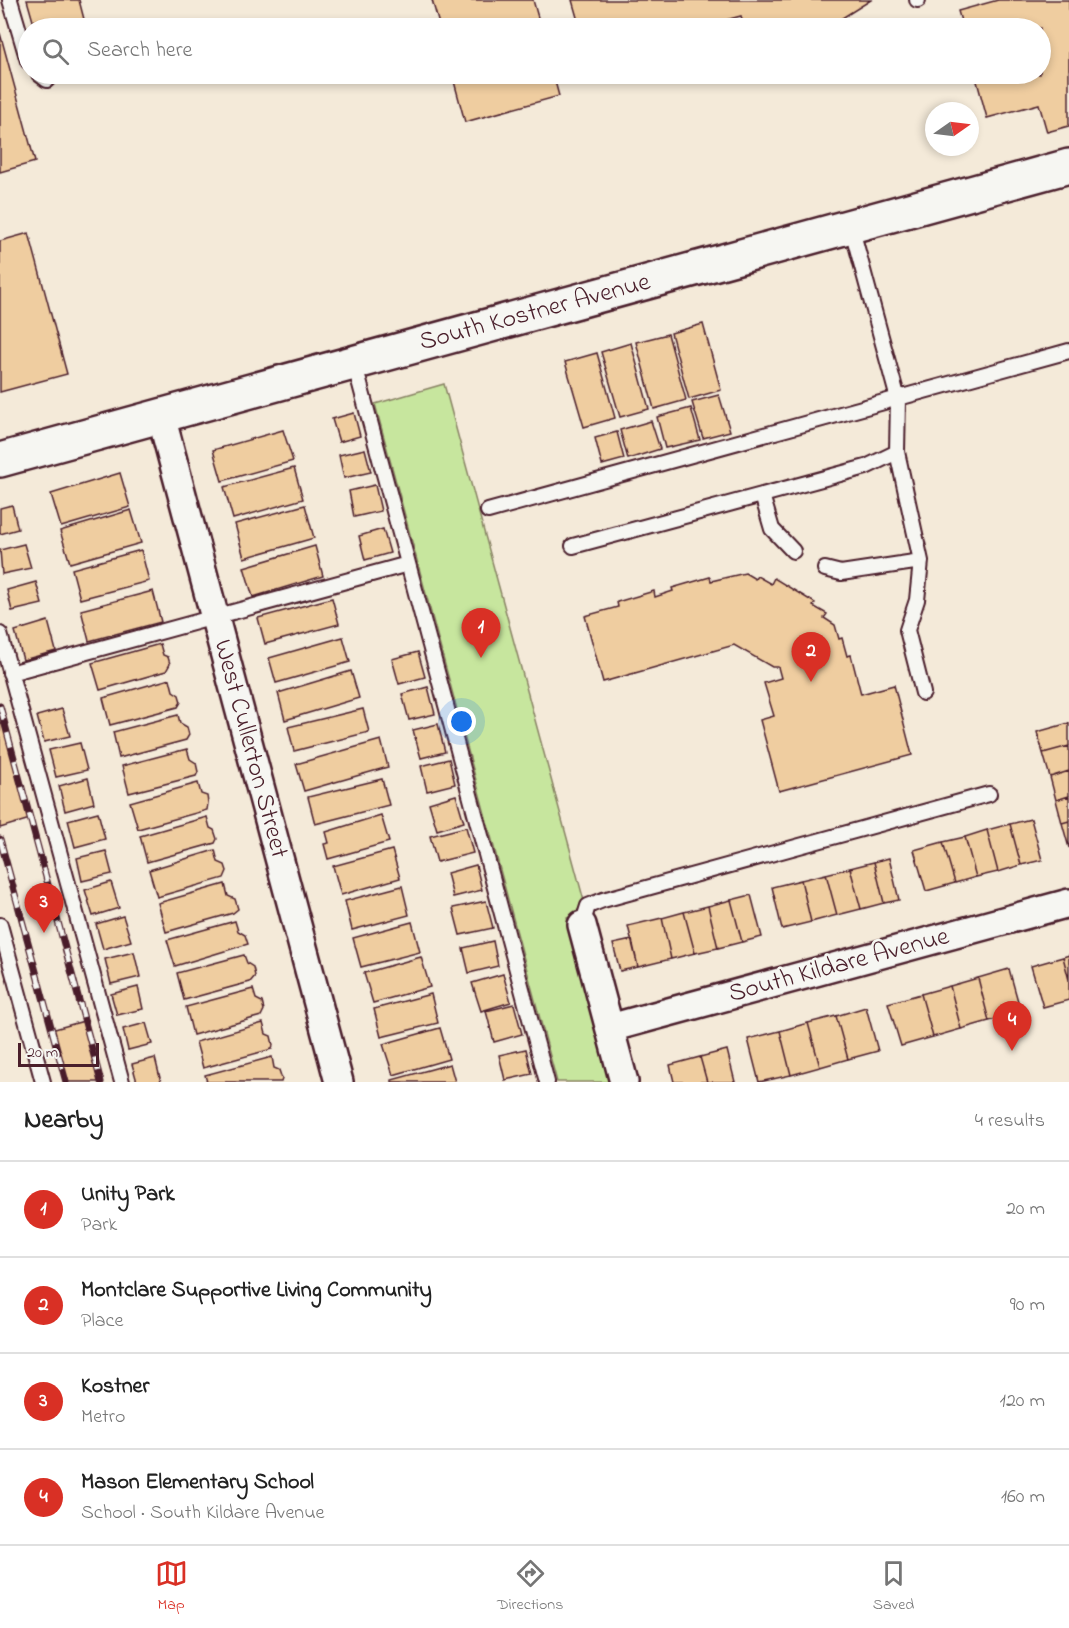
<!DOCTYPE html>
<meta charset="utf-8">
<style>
body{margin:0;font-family:"Indie Flower",sans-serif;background:#f2f2f2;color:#222}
.compass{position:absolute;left:925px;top:102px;width:54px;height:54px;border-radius:50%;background:#fff;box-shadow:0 3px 9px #0003;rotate:76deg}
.scale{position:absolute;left:18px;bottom:15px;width:81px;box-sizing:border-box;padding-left:6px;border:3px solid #4a1f2b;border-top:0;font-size:16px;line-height:21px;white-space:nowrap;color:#4a1f2b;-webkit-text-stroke:4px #f6f6f2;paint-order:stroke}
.you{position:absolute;left:462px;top:722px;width:21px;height:21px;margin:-15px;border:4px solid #fff;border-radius:50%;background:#1a73e8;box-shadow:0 0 0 9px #1a73e833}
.badge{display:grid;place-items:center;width:39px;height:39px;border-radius:50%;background:#d93025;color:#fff;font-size:20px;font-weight:700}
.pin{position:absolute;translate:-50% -50px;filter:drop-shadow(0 2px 3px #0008)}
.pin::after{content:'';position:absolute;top:32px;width:21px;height:18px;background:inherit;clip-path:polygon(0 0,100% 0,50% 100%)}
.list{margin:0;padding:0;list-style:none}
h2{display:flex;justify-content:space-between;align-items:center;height:78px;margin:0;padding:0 24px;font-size:26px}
h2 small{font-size:20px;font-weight:400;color:#767676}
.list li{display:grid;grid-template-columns:39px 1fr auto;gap:18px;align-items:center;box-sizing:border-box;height:96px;padding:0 24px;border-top:2px solid #e0e0e0}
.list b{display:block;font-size:22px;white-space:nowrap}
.list p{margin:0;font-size:20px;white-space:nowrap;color:#767676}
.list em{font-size:20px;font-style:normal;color:#767676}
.icon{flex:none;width:33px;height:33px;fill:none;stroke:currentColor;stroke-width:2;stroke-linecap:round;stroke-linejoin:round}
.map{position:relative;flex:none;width:1069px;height:1082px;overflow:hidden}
.search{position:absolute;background:#fff;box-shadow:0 3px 9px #0003;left:18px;right:18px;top:18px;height:66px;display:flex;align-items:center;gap:15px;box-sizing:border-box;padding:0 21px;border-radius:33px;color:#767676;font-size:22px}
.sheet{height:462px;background:#fff}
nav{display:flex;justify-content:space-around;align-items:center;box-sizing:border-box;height:84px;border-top:2px solid #e0e0e0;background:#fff;font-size:16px;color:#767676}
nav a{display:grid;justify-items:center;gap:3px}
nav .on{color:#d93025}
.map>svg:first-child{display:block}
</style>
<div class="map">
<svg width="1069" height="1082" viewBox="0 0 1069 1082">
<rect width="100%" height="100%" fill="#f4ead9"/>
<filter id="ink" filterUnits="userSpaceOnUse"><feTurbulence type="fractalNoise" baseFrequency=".0167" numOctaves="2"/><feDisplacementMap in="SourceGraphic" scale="12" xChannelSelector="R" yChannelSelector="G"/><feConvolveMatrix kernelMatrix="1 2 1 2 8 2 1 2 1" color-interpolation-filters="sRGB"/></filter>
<g filter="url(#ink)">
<path fill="#c7e69e" stroke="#888264" stroke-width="1.5" d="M444,384L587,912L567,918L611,1082H557L375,404Z"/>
<path fill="#efcda0" stroke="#4a1f2b" stroke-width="1.5" d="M27,0H79L86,27L79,28H35Z
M432,0H533L541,28H440Z
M572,0H871L839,20L810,28H745L741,16L696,28H580Z
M998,0H1069V126L1047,132L1039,104L987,118L975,74H1040V28H963L958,11Z
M0,33L35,162L0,172Z
M452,74H553L559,96L465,122Z
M29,233L67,374L0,392V241Z
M703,324L721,390L689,399L671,333Z
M668,334L686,400L654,409L636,342Z
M631,343L649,409L620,417L601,352Z
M597,353L615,418L584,427L565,362Z
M719,395L730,431L703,438L692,402Z
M691,408L700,440L665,448L657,417Z
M354,413L360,436L339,442L332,419Z
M651,421L660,449L628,459L620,430Z
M283,430L293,461L222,481L213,450Z
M617,432L624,459L602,465L595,438Z
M365,449L371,472L344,478L339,455Z
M294,468L303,499L233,519L224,487Z
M120,473L130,507L61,527L51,494Z
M375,485L381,511L354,517L349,491Z
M12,505L18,529L0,534V508Z
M305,505L314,538L244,558L235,524Z
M131,510L141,543L70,563L60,531Z
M383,529L390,553L365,560L359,536Z
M24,544L31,568L2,574L0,550Z
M315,546L323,576L253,597L244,567Z
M141,550L149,581L80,599L72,569Z
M745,573L755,579L757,576L771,584L774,578L815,603L813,606L827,614L824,618L835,625L839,639L842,638L847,656L851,655L861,694L894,685L912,755L779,791L760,720L774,716L764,683L781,678L778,667H772L734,645L603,682L585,616L618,607L617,602L654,591L655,597L673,591L672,588L710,577L711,581Z
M36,582L42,604L12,611L7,590Z
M153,591L161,622L89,641L81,610Z
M332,598L339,624L265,644L258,618Z
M48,621L56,651L23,660L15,631Z
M343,637L350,662L276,683L269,658Z
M160,644L163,655L168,657L170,664L166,671L100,690L92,663Z
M418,652L425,677L399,684L392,659Z
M351,671L359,698L285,720L278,693Z
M170,679L173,691L179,695L181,702L178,707L110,725L103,698Z
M428,687L435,714L409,720L402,694Z
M0,708L30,819L0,828Z
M62,709L70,736L44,742L37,716Z
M363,709L369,732L294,751L288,727Z
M178,715L180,723L187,727L189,735L186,740L119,758L113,732Z
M1069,723V746L1043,753L1037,732Z
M438,724L445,752L421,758L413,730Z
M381,740L388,767L304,791L296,764Z
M80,743L87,770L56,777L49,750Z
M1069,746V771L1050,777L1043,753Z
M187,749L190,759L196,763L198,772L196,776L129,793L122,766Z
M449,759L455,784L427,791L421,766Z
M1069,771V796L1056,800L1050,777Z
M88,778L94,803L65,811L59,786Z
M382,779L389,805L315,824L308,797Z
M198,783L201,794L207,796L208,803L207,810L138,829L130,802Z
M456,795L464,822L437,830L429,803Z
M1069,796V821L1062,823L1056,800Z
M98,812L105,839L75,847L68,820Z
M381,815L389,842L328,859L324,844L329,843L326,832Z
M207,817L210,828L214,830L217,839L215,843L147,862L140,836Z
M1031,819L1042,860L1021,865L1010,824Z
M1069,821V848L1062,823Z
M1010,824L1021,865L998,872L987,830Z
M466,827L473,853L437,862L430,836Z
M987,830L998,872L976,877L965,837Z
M965,837L976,877L955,883L943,842Z
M943,842L955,883L926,891L914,850Z
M215,850L218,862L225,865L227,871L224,878L157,897L149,870Z
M392,850L400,878L341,895L333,866Z
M106,851L112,874L82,881L77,858Z
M889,858L899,900L884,903L874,862Z
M874,862L884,903L861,909L850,868Z
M476,865L482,890L453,897L447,873Z
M850,868L861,909L837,915L826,874Z
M826,874L837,915L811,922L801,880Z
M801,880L811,922L782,929L772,887Z
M111,882L119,908L93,916L85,890Z
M225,884L228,896L235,899L238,909L233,913L166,932L158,903Z
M402,886L409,915L352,930L345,901Z
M751,895L762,937L742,942L731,900Z
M731,900L742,942L718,948L708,906Z
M486,901L493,928L460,935L453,908Z
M708,906L718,948L695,953L684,912Z
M684,912L695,953L671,959L662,918Z
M123,916L131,941L103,949L96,924Z
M662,918L671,959L638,967L628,926Z
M235,921L238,931L245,935L248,944L175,966L167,940Z
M412,922L420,952L361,967L353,938Z
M632,940L638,967L620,971L613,944Z
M493,941L498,966L469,973L463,948Z
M134,952L140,977L111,984L105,959Z
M244,955L247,963L253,967L255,976L250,982L184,1000L177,973Z
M1069,955V980L1063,957Z
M421,957L430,987L373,1003L364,973Z
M1063,957L1069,980V1000L1043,1007L1031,966Z
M1009,969L1021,1012L989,1021L978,978Z
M503,974L511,1002L481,1011L472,983Z
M978,978L989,1021L961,1029L950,986Z
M950,986L961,1029L933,1037L921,994Z
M138,987L143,1009L117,1015L111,994Z
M253,989L256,999L262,1002L264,1010L261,1016L193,1035L186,1007Z
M431,994L438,1023L381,1037L374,1009Z
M921,994L933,1037L901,1046L888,1003Z
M514,1004L522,1034L494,1042L486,1011Z
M866,1007L878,1051L848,1059L836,1016Z
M836,1016L848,1059L820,1067L808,1023Z
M84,1021L101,1082H65L51,1030Z
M146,1023L152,1044L128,1050L123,1029Z
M263,1023L266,1034L271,1036L273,1045L272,1049L203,1068L196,1042Z
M808,1023L820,1067L791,1075L780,1031Z
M440,1028L449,1059L393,1075L383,1044Z
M780,1031L791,1075L759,1082L748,1039Z
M526,1049L532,1074L505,1080L499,1055Z
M727,1050L735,1082H707L700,1057Z
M272,1057L274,1068L279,1070L282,1079L281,1082H207L205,1075Z
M700,1057L707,1082H674L670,1065Z
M155,1058L161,1082H137L132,1064Z
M450,1064L455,1082H392V1080Z"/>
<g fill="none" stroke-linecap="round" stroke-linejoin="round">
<defs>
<path id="lane" d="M10,0L28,61
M917,0H918
M39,74L47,80
M851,226L898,399L897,452L921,561L917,600L907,630L923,693
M354,362L547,1082
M762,495L772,529L793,551
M488,511L1069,351
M573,546L866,467L897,452
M825,569L841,573L921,561
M0,634L122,1082
M10,673L408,564
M0,925L43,1082
M582,925L588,906L603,900L989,794"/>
<path id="street" d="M161,416L339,1082
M582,925L624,1082
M610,1028L1069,903"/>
<path id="secondary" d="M0,460L1069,166"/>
</defs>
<use href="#lane" stroke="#4a1f2b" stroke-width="18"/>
<use href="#street" stroke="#4a1f2b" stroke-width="32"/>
<use href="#secondary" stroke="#4a1f2b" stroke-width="38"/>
<use href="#lane" stroke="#f6f6f2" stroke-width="14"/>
<use href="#street" stroke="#f6f6f2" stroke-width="27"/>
<use href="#secondary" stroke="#f6f6f2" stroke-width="33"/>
<defs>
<path id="rail" d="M0,706L101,1082
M0,839L66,1082"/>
</defs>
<use href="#rail" stroke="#4a1f2b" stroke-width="7"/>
<use href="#rail" stroke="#f6f6f2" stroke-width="4.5" stroke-dasharray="14" stroke-linecap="butt"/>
</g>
</g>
<g text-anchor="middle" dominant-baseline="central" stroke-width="5" stroke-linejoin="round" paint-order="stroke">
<g font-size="26" fill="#4a1f2b" stroke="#f6f6f2">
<text transform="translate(535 313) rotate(-15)">South Kostner Avenue</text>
<text transform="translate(250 749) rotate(75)">West Cullerton Street</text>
<text transform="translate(839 966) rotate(-15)">South Kildare Avenue</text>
</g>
</g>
</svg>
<svg class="compass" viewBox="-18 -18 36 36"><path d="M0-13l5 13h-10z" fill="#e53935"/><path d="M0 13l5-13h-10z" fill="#767676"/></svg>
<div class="scale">20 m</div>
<div class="you"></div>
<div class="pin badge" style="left:481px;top:658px">1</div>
<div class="pin badge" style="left:811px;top:682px">2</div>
<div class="pin badge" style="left:44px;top:933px">3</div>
<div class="pin badge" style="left:1012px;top:1051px">4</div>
<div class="search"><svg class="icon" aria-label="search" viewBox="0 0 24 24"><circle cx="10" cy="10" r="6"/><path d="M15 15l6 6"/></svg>Search here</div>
</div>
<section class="sheet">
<h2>Nearby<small>4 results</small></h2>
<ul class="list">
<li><span class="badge">1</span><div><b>Unity Park</b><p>Park</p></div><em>20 m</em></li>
<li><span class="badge">2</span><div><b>Montclare Supportive Living Community</b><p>Place</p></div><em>90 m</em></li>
<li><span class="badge">3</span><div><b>Kostner</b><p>Metro</p></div><em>120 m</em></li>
<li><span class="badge">4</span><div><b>Mason Elementary School</b><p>School · South Kildare Avenue</p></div><em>160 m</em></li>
</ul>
</section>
<nav>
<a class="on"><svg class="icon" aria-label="map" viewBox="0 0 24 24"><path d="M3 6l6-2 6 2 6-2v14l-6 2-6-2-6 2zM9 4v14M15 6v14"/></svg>Map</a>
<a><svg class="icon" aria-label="directions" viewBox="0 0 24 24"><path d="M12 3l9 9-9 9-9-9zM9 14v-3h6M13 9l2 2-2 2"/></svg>Directions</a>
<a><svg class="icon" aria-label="saved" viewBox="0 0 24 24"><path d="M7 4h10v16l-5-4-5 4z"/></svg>Saved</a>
</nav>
